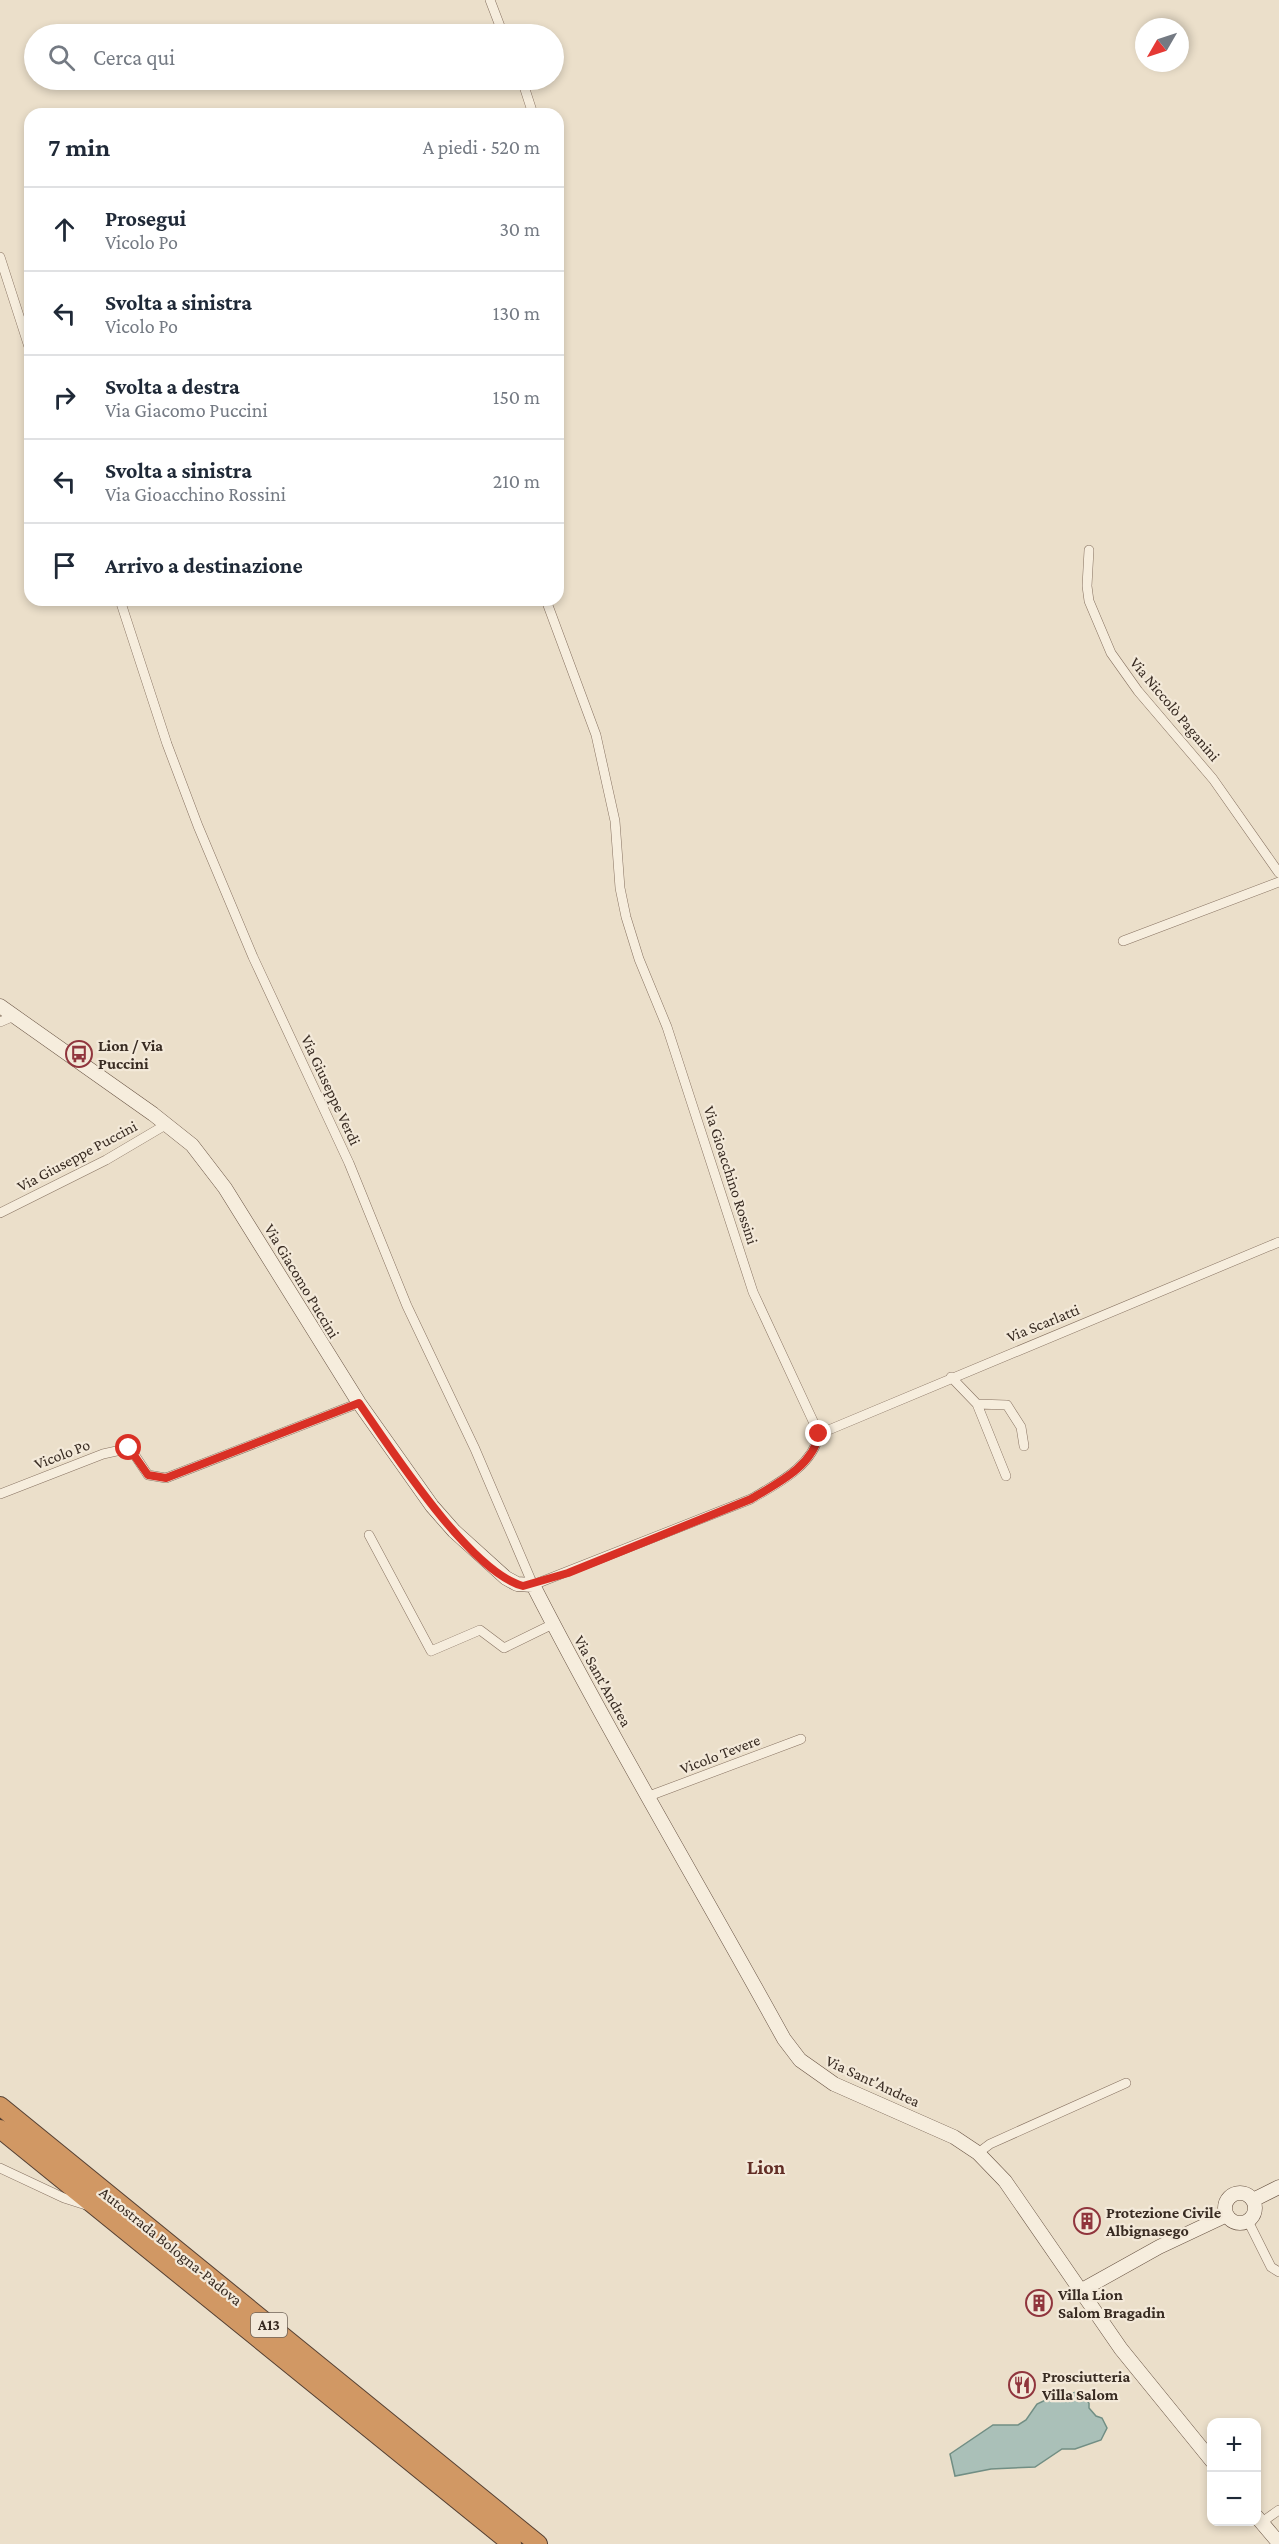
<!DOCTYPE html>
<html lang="it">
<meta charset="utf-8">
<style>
body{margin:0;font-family:"Crimson Pro",serif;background:#f2f2f3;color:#1f2937}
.controls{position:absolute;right:18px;bottom:18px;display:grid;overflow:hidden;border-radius:12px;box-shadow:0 3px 9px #0003}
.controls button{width:54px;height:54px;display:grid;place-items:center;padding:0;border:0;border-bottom:2px solid #e0e1e3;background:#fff;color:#1f2937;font:30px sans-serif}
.compass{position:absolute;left:1135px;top:18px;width:54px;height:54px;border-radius:50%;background:#fff;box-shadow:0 3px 9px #0003;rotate:231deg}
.stop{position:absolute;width:18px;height:18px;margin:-14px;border:4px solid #d93025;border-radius:50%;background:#fff}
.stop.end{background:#d93025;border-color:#fff;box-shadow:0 2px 6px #0008}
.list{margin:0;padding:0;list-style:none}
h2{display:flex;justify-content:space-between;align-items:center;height:78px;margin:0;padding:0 24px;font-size:26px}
h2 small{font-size:20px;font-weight:400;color:#747a83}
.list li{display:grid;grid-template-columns:39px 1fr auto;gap:18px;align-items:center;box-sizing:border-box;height:84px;padding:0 24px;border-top:2px solid #e0e1e3}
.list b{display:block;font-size:22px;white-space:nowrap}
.list p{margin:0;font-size:20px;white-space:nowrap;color:#747a83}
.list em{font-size:20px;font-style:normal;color:#747a83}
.icon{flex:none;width:33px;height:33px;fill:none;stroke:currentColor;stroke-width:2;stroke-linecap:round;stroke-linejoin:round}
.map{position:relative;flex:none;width:1279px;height:2544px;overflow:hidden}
.search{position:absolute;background:#fff;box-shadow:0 3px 9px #0003;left:24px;top:24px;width:540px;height:66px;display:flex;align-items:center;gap:15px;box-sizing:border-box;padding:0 21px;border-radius:33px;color:#747a83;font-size:22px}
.panel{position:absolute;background:#fff;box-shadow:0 3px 9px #0003;left:24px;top:108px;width:540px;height:498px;border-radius:18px}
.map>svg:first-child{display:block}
</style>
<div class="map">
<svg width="1279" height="2544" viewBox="0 0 1279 2544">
<rect width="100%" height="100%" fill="#ebdfca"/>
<path fill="#aac0b8" stroke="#718e84" stroke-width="1.5" d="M1077,2392L1089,2403V2408L1096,2416L1102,2418L1107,2428L1101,2440L1075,2449H1062L1035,2467L991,2469L955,2476L950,2454L993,2425H1018L1026,2420L1037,2404L1052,2397Z"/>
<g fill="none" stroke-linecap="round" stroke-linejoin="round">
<defs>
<path id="street" d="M490,0L503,34
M522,80L533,114
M0,257L30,350
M1089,550L1087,586L1089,601L1111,653L1138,691L1213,779L1279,873
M120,600L167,744L198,826L253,957L349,1163L407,1306L475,1449L533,1585L751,1499C778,1483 813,1466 819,1434L753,1292L667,1027L639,959L626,917L620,888L615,821L596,735L546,600
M1123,941L1279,882
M0,1022L14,1016
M0,1213L106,1160L167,1124
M951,1377L977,1404L1006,1476
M977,1404L1007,1405L1021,1427L1024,1446
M819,1434L1279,1242
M0,1494L103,1454L130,1448L148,1475L166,1478L359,1403
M369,1535L431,1651L480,1630L504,1648L553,1624
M649,1796L801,1739
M978,2153L990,2144L1126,2083
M0,2168L64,2198L86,2205
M1248,2221L1271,2267L1279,2272
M1262,2522L1279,2510"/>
<path id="secondary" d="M0,1006L153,1114L192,1145L225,1188L359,1403L432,1506L454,1531L506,1578L517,1584L533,1585C612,1739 701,1888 784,2039L800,2060L834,2084L954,2137L978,2153L1005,2181L1121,2349L1212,2461
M1225 2208a15 15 0 1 1 30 0a15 15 0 1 1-30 0Z
M1253,2200L1279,2187
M1080,2291L1159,2247L1227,2215
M1256,2516L1279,2543"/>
<path id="highway" d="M0,2106L538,2544
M0,2129L512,2544"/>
</defs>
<use href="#street" stroke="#867160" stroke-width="10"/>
<use href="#secondary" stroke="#685343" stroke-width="15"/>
<use href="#highway" stroke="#554033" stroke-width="20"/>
<use href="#street" stroke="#f6eddd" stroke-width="9"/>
<use href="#secondary" stroke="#f6eddd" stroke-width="14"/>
<use href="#highway" stroke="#d19864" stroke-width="18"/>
</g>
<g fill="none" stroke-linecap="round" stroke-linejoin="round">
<path stroke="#d93025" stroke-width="8" d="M129,1448L148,1475L166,1478L359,1403C391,1449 470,1572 523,1586L568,1573L751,1499C778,1483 813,1466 819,1434"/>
</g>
<defs>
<symbol id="bus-ring" viewBox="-11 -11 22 22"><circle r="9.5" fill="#f3e9d9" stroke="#90353d" stroke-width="1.5"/><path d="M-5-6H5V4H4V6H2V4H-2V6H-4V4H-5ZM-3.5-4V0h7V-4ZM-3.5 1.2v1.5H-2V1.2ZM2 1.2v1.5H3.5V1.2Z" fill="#90353d"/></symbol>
<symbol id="building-ring" viewBox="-11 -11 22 22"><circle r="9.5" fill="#f3e9d9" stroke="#90353d" stroke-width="1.5"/><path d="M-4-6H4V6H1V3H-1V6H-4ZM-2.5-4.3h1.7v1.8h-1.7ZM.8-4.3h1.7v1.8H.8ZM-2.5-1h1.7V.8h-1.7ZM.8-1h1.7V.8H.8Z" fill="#90353d"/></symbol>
<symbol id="restaurant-ring" viewBox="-11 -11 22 22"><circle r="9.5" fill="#f3e9d9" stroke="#90353d" stroke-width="1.5"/><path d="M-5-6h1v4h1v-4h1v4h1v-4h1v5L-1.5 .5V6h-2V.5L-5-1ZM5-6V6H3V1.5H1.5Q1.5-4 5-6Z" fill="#90353d"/></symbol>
</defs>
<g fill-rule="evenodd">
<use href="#bus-ring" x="64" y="1039" width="30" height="30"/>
<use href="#building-ring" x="1072" y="2206" width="30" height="30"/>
<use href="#building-ring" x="1024" y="2288" width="30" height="30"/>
<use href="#restaurant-ring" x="1007" y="2370" width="30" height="30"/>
</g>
<g text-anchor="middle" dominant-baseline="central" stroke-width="4.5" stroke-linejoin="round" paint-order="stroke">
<rect fill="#f3e9d9" stroke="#706459" stroke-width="1.5" x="251" y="2313" width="36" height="24" rx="4.5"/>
<g font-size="15" font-weight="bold" fill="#382b22">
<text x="269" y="2325">A13</text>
</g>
<g font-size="16" fill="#382b22" stroke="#f3e9d9">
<text transform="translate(1175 709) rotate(50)">Via Niccolò Paganini</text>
<text transform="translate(331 1090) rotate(65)">Via Giuseppe Verdi</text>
<text transform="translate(77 1156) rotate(-28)">Via Giuseppe Puccini</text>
<text transform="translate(731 1175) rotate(72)">Via Gioacchino Rossini</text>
<text transform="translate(302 1281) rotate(59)">Via Giacomo Puccini</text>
<text transform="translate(1043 1323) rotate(-22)">Via Scarlatti</text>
<text transform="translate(62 1454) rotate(-21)">Vicolo Po</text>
<text transform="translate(603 1681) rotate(61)">Via Sant'Andrea</text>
<text transform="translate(720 1754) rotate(-21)">Vicolo Tevere</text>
<text transform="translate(873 2081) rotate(25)">Via Sant'Andrea</text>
<text transform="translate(171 2246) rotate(39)">Autostrada Bologna-Padova</text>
</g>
<g font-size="16" font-weight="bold" fill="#382b22" stroke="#f3e9d9" text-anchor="start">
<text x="98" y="1045">Lion / Via<tspan x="98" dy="18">Puccini</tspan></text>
<text x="1106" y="2212">Protezione Civile<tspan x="1106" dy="18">Albignasego</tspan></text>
<text x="1058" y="2294">Villa Lion<tspan x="1058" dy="18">Salom Bragadin</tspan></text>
<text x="1042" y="2376">Prosciutteria<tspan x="1042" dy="18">Villa Salom</tspan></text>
</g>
<g font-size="20" font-weight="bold" fill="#612d25" stroke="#f3e9d9">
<text x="766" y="2167">Lion</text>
</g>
</g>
</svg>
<div class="controls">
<button>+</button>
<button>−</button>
</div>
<svg class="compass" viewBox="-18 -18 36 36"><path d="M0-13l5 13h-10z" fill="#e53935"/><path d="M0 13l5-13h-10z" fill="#747a83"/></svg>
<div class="stop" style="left:129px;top:1448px"></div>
<div class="stop end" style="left:819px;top:1434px"></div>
<div class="search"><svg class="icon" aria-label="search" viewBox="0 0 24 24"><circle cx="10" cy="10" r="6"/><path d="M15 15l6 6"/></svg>Cerca qui</div>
<section class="panel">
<h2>7 min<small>A piedi · 520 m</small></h2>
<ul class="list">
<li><svg class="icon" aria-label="ahead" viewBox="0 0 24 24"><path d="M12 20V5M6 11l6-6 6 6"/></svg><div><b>Prosegui</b><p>Vicolo Po</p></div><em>30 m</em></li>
<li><svg class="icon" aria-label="left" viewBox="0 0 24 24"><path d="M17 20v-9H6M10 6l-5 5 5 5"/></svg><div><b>Svolta a sinistra</b><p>Vicolo Po</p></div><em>130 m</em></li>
<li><svg class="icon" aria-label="right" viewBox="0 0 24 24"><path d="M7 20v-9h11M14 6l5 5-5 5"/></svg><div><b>Svolta a destra</b><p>Via Giacomo Puccini</p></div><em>150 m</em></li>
<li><svg class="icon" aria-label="left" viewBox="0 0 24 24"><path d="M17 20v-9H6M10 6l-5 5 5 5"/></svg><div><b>Svolta a sinistra</b><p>Via Gioacchino Rossini</p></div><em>210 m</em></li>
<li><svg class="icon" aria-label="arrive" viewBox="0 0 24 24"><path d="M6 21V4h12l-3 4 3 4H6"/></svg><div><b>Arrivo a destinazione</b></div></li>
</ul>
</section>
</div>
